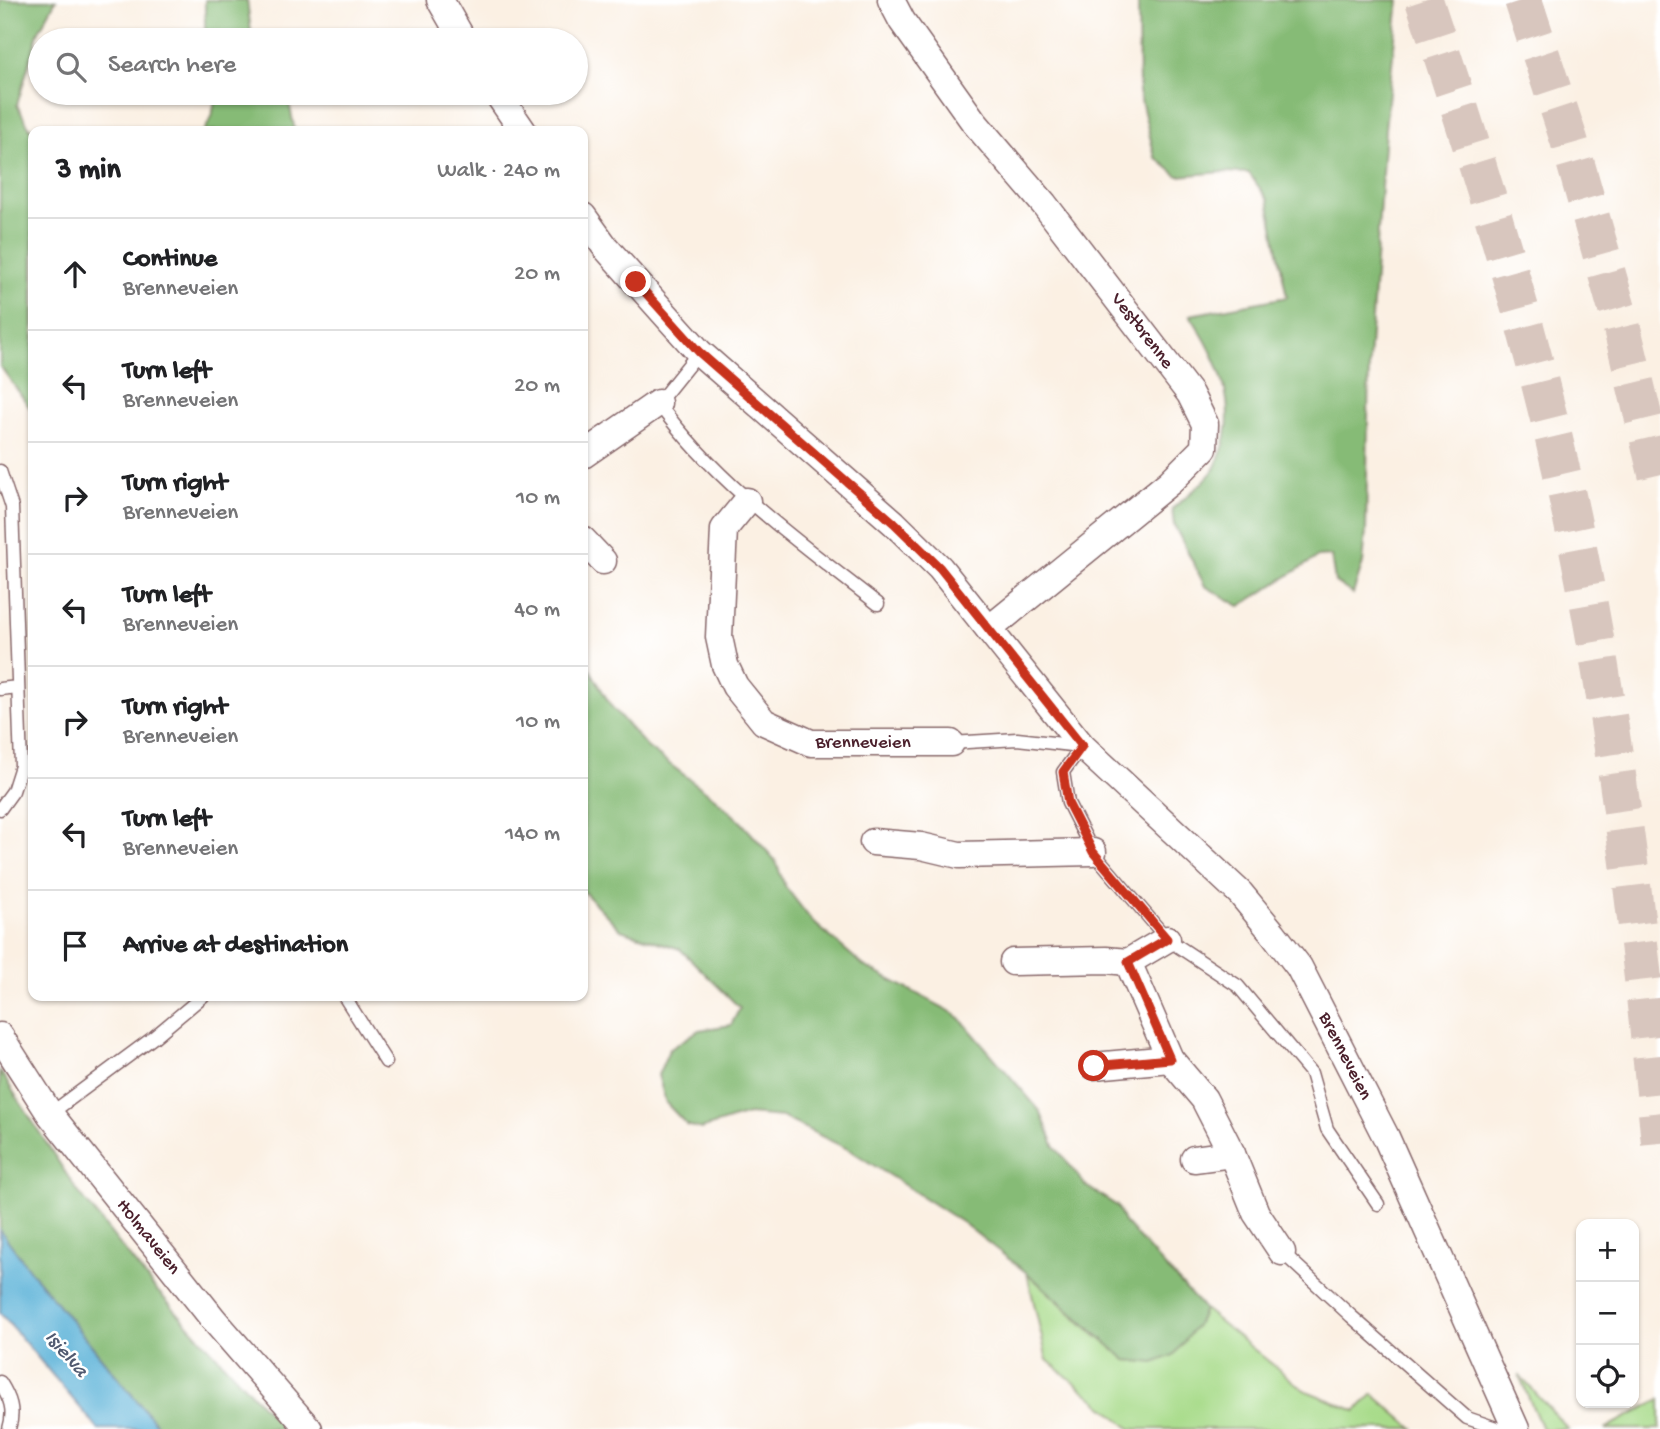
<!DOCTYPE html>
<meta charset="utf-8">
<style>
body{margin:0;font-family:"Gochi Hand",sans-serif;background:#f6f6f6;color:#202124}
.controls{position:absolute;right:21px;bottom:21px;display:grid;overflow:hidden;border-radius:14px;box-shadow:0 2px 5px #0004}
.controls button{width:63px;height:63px;display:grid;place-items:center;padding:0;border:0;border-bottom:2px solid #e0e0e0;background:#fff;color:#202124;font:35px sans-serif}
.stop{position:absolute;width:21px;height:21px;margin:-16px;border:5px solid #c8321e;border-radius:50%;background:#fff}
.stop.end{background:#c8321e;border-color:#fff;box-shadow:0 2px 7px #0008}
.list{margin:0;padding:0;list-style:none}
h2{display:flex;justify-content:space-between;align-items:center;height:91px;margin:0;padding:0 28px;font-size:30px}
h2 small{font-size:23px;font-weight:400;color:#757577}
.list li{display:grid;grid-template-columns:46px 1fr auto;gap:21px;align-items:center;box-sizing:border-box;height:112px;padding:0 28px;border-top:2px solid #e0e0e0}
.list b{display:block;font-size:26px;white-space:nowrap}
.list p{margin:0;font-size:23px;white-space:nowrap;color:#757577}
.list em{font-size:23px;font-style:normal;color:#757577}
.icon{flex:none;width:38px;height:38px;fill:none;stroke:currentColor;stroke-width:2;stroke-linecap:round;stroke-linejoin:round}
.map{position:relative;flex:none;width:1660px;height:1429px;overflow:hidden}
.search{position:absolute;background:#fff;box-shadow:0 2px 5px #0004;left:28px;top:28px;width:560px;height:77px;display:flex;align-items:center;gap:18px;box-sizing:border-box;padding:0 24px;border-radius:38px;color:#757577;font-size:26px}
.panel{position:absolute;background:#fff;box-shadow:0 2px 5px #0004;left:28px;top:126px;width:560px;height:875px;border-radius:14px}
.map>svg:first-child{display:block}
</style>
<div class="map">
<svg width="1660" height="1429" viewBox="0 0 1660 1429">
<rect width="100%" height="100%" fill="#fff"/>
<filter id="ink" filterUnits="userSpaceOnUse"><feTurbulence type="fractalNoise" baseFrequency=".0143" numOctaves="2"/><feDisplacementMap in="SourceGraphic" scale="14" xChannelSelector="R" yChannelSelector="G"/><feConvolveMatrix kernelMatrix="1 2 1 2 8 2 1 2 1" color-interpolation-filters="sRGB"/></filter>
<filter id="wash" filterUnits="userSpaceOnUse"><feTurbulence type="fractalNoise" baseFrequency=".00686" numOctaves="4" result="noise"/><feDisplacementMap in="SourceGraphic" scale="28" xChannelSelector="R" yChannelSelector="G"/><feGaussianBlur stdDeviation="1.57" result="paint"/><feColorMatrix in="noise" values="0 0 0 0 0 0 0 0 0 0 0 0 0 0 0 0 0 1.4 0 .05"/><feComposite in="paint" operator="in"/></filter>
<g filter="url(#wash)">
<rect width="100%" height="100%" fill="#fbf0e3"/>
<path fill="#a8db8a" stroke="#797d5a" stroke-width="2" d="M1027,1273L1097,1337L1198,1323L1204,1309L1304,1390L1356,1411L1373,1394L1414,1429H1131L1047,1360Z
M1519,1375L1568,1429H1542Z
M1660,1399V1429H1605Z"/>
<path fill="#86bb76" stroke="#686d50" stroke-width="2" d="M0,0H56L38,33L17,105L33,134V412L0,366Z
M205,0H247L252,40H207L205,32Z
M1138,0H1399L1385,129L1369,362L1366,531L1363,563L1353,594L1335,582L1331,556L1318,557L1240,606L1205,586L1174,525L1172,509C1185,497 1201,486 1212,472C1216,467 1218,459 1221,453C1240,404 1217,356 1190,315L1287,297L1268,200L1249,173L1223,172L1178,176L1155,157L1139,92Z
M216,93H287L295,131H204L212,117Z
M583,663L591,671L611,706L647,747L716,799L741,822L775,860L785,886L812,921L864,966L948,1010L960,1018L1040,1111L1054,1145L1086,1186L1117,1206L1124,1222L1204,1309L1198,1323L1174,1355L1154,1363L1126,1360L1027,1273L963,1223L850,1150L782,1117L748,1114L701,1129L687,1125L666,1103L658,1075L669,1050L699,1030L731,1025L740,1008L680,949L621,930L583,891Z
M0,1071L76,1189L152,1285L284,1429H160L32,1273L0,1230Z"/>
<path fill="#5bb2d8" stroke="#526882" stroke-width="2" d="M0,1230L32,1273L160,1429H98L0,1313Z"/>
</g>
<g filter="url(#ink)">
<g fill="none" stroke-linecap="round" stroke-linejoin="round">
<path stroke="#d8c6be" stroke-width="38" stroke-dasharray="38 19" stroke-linecap="butt" d="M1424,0C1478,162 1529,325 1566,491C1613,706 1639,924 1660,1143
M1523,0L1569,140L1620,320L1660,486"/>
<defs>
<path id="lane" d="M699,352L658,403C718,485 799,542 878,604
M0,471L12,507L21,766L13,791L0,809
M0,689L18,687
M951,743L1017,739L1080,746
M1082,746L1063,772L1068,803L1093,852L1167,939L1238,986L1311,1073L1327,1129L1378,1204
M344,996L386,1062
M50,1114L154,1037L203,996
M1282,1252L1351,1316L1467,1418L1499,1429
M0,1382C10,1398 15,1410 9,1429"/>
<g id="street">
<path d="M440,0L463,40"/>
<path id="s1" d="M891,0L902,21L974,122L1044,204L1190,394L1205,424L1204,448L1170,482L989,629"/>
<path d="M497,93L523,131"/>
<path id="s2" d="M583,216L606,248L699,352L894,523L940,568L1082,746L1240,893L1273,933L1299,967L1386,1137L1516,1429"/>
<path d="M583,455L658,403"/>
<path id="s3" d="M747,501L724,529L719,637L725,665L735,686L764,722L811,743H951"/>
<path d="M583,540L603,561"/>
<path d="M873,842L921,846L959,855L1093,852"/>
<path d="M1167,939L1128,962L1170,1059L1204,1099L1232,1154L1256,1213L1282,1252"/>
<path d="M1013,962L1106,960L1128,962"/>
<path id="s4" d="M0,1036L50,1114L214,1320L309,1429"/>
<path d="M1094,1066L1170,1059"/>
<path d="M1194,1159L1232,1154"/>
</g>
</defs>
<use href="#lane" stroke="#88686b" stroke-width="15"/>
<use href="#street" stroke="#88686b" stroke-width="29"/>
<use href="#lane" stroke="#fff" stroke-width="12"/>
<use href="#street" stroke="#fff" stroke-width="26"/>
</g>
</g>
<g fill="none" stroke-linecap="round" stroke-linejoin="round" filter="url(#ink)">
<path stroke="#c8321e" stroke-width="9" d="M636,282L699,352L894,523L940,568L1082,746L1063,772L1068,803L1093,852L1167,939L1128,962L1170,1059L1094,1066"/>
</g>
<g text-anchor="middle" dominant-baseline="central" stroke-width="5" stroke-linejoin="round" paint-order="stroke">
<g font-size="19" fill="#4a1f2b" stroke="#fff">
<text stroke="none"><textPath href="#s1" startOffset="416">Vestbrenne</textPath></text>
<text stroke="none"><textPath href="#s3" startOffset="346">Brenneveien</textPath></text>
<text stroke="none"><textPath href="#s2" startOffset="1141">Brenneveien</textPath></text>
<text stroke="none"><textPath href="#s4" startOffset="250">Holmaveien</textPath></text>
</g>
<g font-size="21" font-style="italic" fill="#515a70" stroke="#fff">
<text transform="translate(65 1355) rotate(49)">Isielva</text>
</g>
</g>
</svg>
<div class="controls">
<button>+</button>
<button>−</button>
<button><svg class="icon" aria-label="locate" viewBox="0 0 24 24"><circle cx="12" cy="12" r="6"/><path d="M12 2v4M12 18v4M2 12h4M18 12h4"/></svg></button>
</div>
<div class="stop" style="left:1094px;top:1066px"></div>
<div class="stop end" style="left:636px;top:282px"></div>
<div class="search"><svg class="icon" aria-label="search" viewBox="0 0 24 24"><circle cx="10" cy="10" r="6"/><path d="M15 15l6 6"/></svg>Search here</div>
<section class="panel">
<h2>3 min<small>Walk · 240 m</small></h2>
<ul class="list">
<li><svg class="icon" aria-label="ahead" viewBox="0 0 24 24"><path d="M12 20V5M6 11l6-6 6 6"/></svg><div><b>Continue</b><p>Brenneveien</p></div><em>20 m</em></li>
<li><svg class="icon" aria-label="left" viewBox="0 0 24 24"><path d="M17 20v-9H6M10 6l-5 5 5 5"/></svg><div><b>Turn left</b><p>Brenneveien</p></div><em>20 m</em></li>
<li><svg class="icon" aria-label="right" viewBox="0 0 24 24"><path d="M7 20v-9h11M14 6l5 5-5 5"/></svg><div><b>Turn right</b><p>Brenneveien</p></div><em>10 m</em></li>
<li><svg class="icon" aria-label="left" viewBox="0 0 24 24"><path d="M17 20v-9H6M10 6l-5 5 5 5"/></svg><div><b>Turn left</b><p>Brenneveien</p></div><em>40 m</em></li>
<li><svg class="icon" aria-label="right" viewBox="0 0 24 24"><path d="M7 20v-9h11M14 6l5 5-5 5"/></svg><div><b>Turn right</b><p>Brenneveien</p></div><em>10 m</em></li>
<li><svg class="icon" aria-label="left" viewBox="0 0 24 24"><path d="M17 20v-9H6M10 6l-5 5 5 5"/></svg><div><b>Turn left</b><p>Brenneveien</p></div><em>140 m</em></li>
<li><svg class="icon" aria-label="arrive" viewBox="0 0 24 24"><path d="M6 21V4h12l-3 4 3 4H6"/></svg><div><b>Arrive at destination</b></div></li>
</ul>
</section>
</div>
